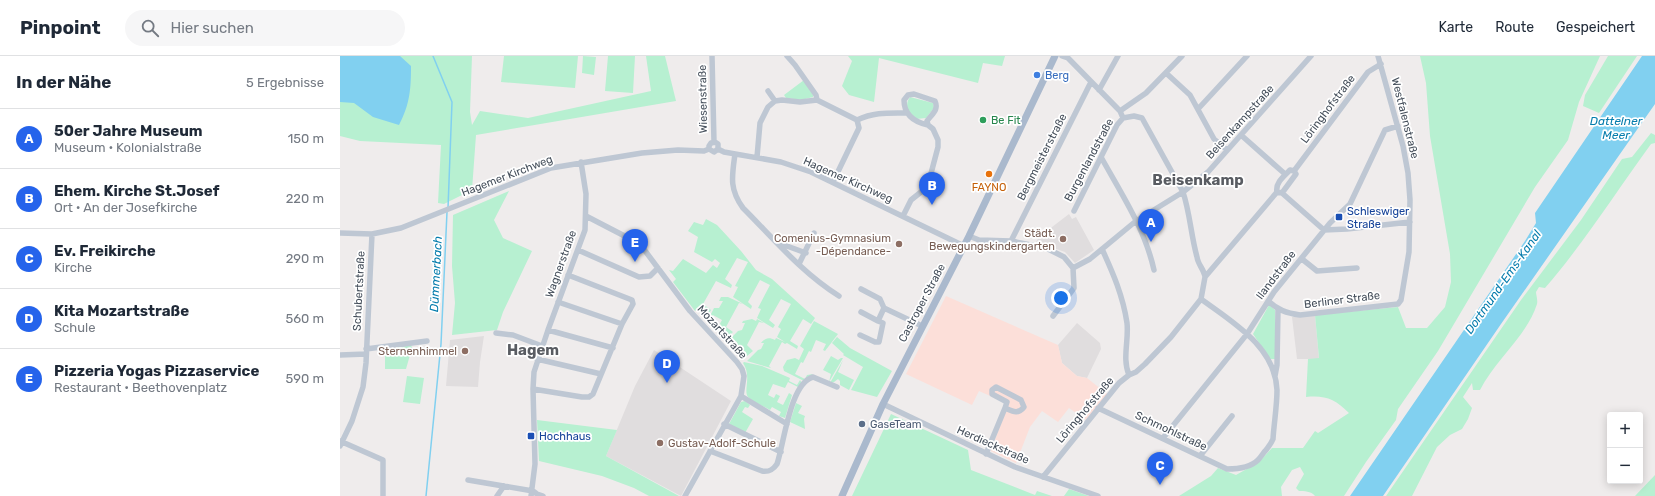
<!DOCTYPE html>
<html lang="de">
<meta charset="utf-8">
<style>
body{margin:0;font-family:Rubik,sans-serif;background:#f6f6f7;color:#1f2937}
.controls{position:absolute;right:12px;bottom:12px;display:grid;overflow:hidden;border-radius:4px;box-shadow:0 2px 10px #0003}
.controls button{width:36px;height:36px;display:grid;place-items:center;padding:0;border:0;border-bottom:1px solid #e0e1e3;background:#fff;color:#1f2937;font:20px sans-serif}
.you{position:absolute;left:721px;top:242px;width:14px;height:14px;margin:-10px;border:3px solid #fff;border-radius:50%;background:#1a73e8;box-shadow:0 0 0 6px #1a73e833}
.badge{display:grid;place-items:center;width:26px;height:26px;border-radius:50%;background:#2563eb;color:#fff;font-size:13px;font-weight:700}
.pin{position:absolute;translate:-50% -33px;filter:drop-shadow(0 1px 2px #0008)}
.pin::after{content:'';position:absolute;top:21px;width:14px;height:12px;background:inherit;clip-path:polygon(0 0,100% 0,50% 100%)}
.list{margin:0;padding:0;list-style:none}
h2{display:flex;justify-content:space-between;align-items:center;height:52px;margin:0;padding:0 16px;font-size:17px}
h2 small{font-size:13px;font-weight:400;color:#747a83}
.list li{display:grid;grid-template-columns:26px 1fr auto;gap:12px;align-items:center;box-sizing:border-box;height:60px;padding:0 16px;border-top:1px solid #e0e1e3}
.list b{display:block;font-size:15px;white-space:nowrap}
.list p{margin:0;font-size:13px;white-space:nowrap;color:#747a83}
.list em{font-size:13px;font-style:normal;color:#747a83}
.icon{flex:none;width:22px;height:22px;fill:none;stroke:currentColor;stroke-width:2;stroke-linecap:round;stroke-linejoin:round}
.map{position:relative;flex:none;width:1315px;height:440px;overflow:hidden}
header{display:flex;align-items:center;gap:24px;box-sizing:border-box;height:56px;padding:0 20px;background:#fff;border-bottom:1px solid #e0e1e3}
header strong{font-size:19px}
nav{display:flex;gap:22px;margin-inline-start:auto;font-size:14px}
.search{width:280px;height:36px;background:#f6f6f7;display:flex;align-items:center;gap:10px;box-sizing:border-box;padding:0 14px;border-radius:22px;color:#747a83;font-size:15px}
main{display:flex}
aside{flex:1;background:#fff}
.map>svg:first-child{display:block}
</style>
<header>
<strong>Pinpoint</strong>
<div class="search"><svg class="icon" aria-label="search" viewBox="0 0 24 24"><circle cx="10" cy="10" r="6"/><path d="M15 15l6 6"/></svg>Hier suchen</div>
<nav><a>Karte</a><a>Route</a><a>Gespeichert</a></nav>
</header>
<main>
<aside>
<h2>In der Nähe<small>5 Ergebnisse</small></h2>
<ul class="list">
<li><span class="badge">A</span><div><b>50er Jahre Museum</b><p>Museum · Kolonialstraße</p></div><em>150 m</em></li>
<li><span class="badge">B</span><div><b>Ehem. Kirche St.Josef</b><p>Ort · An der Josefkirche</p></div><em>220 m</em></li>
<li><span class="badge">C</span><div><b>Ev. Freikirche</b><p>Kirche</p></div><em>290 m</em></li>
<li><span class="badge">D</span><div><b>Kita Mozartstraße</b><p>Schule</p></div><em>560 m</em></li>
<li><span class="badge">E</span><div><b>Pizzeria Yogas Pizzaservice</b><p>Restaurant · Beethovenplatz</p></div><em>590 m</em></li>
</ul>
</aside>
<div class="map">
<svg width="1315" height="440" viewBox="0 0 1315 440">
<rect width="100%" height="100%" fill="#efecec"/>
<path fill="#e0ddde" d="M729,158L732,163L736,161L754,194L735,207L725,196L696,186L699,181Z
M975,259L979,303H957L952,261Z
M737,267L760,287L761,293L747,322L737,320L722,307L718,289Z
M144,280L140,306L138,331L106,330L110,284Z
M314,294L391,345L341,440L266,400L295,330Z"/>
<path fill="#fcdfd9" d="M606,240L718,289L722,307L737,320L747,322L767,338L746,364L729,352L718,366L702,355L690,371L676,407L651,395L668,348L639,335L632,349L566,318Z"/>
<path fill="#b7f0d1" d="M0,0H132L130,56L132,69L140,55L188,62L311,35L306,0H325L336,45L136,79L132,134L104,148L98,147L101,89L20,85L0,80Z
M164,0H238L235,32L161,26Z
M243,0L256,1L254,19L242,17Z
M268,0H295L293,37L265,35Z
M508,0H665L662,10L643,7L638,27L539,2L534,46L509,39L502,30L512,5Z
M1080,0H1260L1239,46L1228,84L1195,131L1098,295L1058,353L1056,364L1026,406L1004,440H975C971,435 964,435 959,435L956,432L964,418L960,411L952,414L941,431L942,440H839L871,420L878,412L896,419L919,406L932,392H963L975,375L978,377L1009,357C995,343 985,339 966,341L968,303L979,302L975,259L1058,251L1066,272H1087L1105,251L1111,226L1110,198L1090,80L1086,27Z
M1268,0H1297L1259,57L1243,50L1245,39Z
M464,24L473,39V41L461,44L446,42L444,39Z
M570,41L593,47L594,52L586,62L576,63C568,58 564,49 570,41Z
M1311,77L1315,79V87L1311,88C1276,136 1244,187 1205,232L1199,231L1196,236C1196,239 1198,244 1197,248C1187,280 1155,304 1140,334H1133L1132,327L1123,341L1132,352L1128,363L1122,373L1110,379L1097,391L1072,440H1046L1181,244L1241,164L1282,103L1292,101Z
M169,135L154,164L163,182L192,195L163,256L157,274L112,279L115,247L112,210L113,159Z
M366,163L377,169L401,195L416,214L432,223L475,262L471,268L463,263L450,285L458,290L457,293L447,287L445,288L442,286L429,310L431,312L407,305L418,294L421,293L424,287H421C425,282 429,281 435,284L436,282L445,286L437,281L441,273L438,271L451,248L441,243L429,264L435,269L433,272L417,262L421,253L418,252L430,229L420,224L408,246L412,250L411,253L393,241L398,231L395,230L408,206L397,202L385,223L392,229L391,232L376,225L363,248L371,254L366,262L358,253L355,255L333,226L336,223L329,214L333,215L343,203L366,217L373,209L377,212L380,207L375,203L372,206L354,196L358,181L348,175L354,166L363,169Z
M381,241H388L403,248L399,247L386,271L393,276L386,283L377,273L382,264L373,259L369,265L368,264L374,252H379L383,245H379Z
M929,249L935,254V303H930L913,278Z
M412,263L416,265L417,263L424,267L419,266L407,289L413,295L407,300L403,301L406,296L400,293L402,291L396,288L397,286L392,283L390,286L388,285L398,275L402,274L405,267H402L403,265Z
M474,265L498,278L485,295L483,294L486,288L476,284L471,296L469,295L463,307L461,306L455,318L465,323L467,319L473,318L464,325L444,315L443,311L447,304L455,302L459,304L464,293L460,290Z
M497,281L510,292L552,315L537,341L511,334L523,311L503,299L504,298L492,287Z
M71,289L72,292L66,313H45V293Z
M491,300L498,304L501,302H503L489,326L491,318L483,314Z
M503,304L498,316L514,324L509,334L500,329V325L498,323L494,326L490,327Z
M404,306L422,310L450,322L449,325L457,329L460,324L462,327L458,331L448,326L445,332L433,328L428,339L434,342L436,338L440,340L437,346L443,349L449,337L452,339L445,362L439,360L441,356L432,351L430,354C423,350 413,346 408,341C403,335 412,320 403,307Z
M67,320L84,322L80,348L63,346Z
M405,345L410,349L408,352L405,351L402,356L413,363L405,377L389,368L401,346Z
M456,347L462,350L458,357L465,360L464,363L465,373L450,366Z
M551,358L628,394L631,414L695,439L697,435L712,440H512Z
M197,364L277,374L266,400L339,440H309L294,432L262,420L199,405Z
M1315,419V440H1295Z
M729,433L749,440H724Z"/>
<path fill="#81d0f0" d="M0,0H60L71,10C71,33 70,48 59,69L33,61L14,47L0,46Z
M1302,0H1315V48L1161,268L1043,440H1010L1185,185L1196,167L1195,157Z"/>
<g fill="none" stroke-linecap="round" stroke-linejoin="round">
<path stroke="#81d0f0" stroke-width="1.5" d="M93,0L112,46L108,152
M86,440L101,288L107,156"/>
<path stroke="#bec7d3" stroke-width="5.5" d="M372,0L374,86
M447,0L455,9L476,39L477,44
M722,0L728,2L780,55L783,62L794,60L802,62L843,136C850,157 851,180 857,201C858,209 864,213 865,221
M826,17L850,39L874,83L887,94
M759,34L778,0
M428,35L435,45
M858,53L907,0
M780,55L806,37L842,0
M517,64C534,56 548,57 566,57
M901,79L945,118
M378,93L384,96L441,106L471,116L624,190
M395,98C392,120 389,133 403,152C433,182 462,217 499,240
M417,101L420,67L428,51L435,45L442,44L460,46L477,44L517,64L519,72L493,126
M761,101C781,137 805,173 814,214
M954,115L950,114C944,120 935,127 937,136L942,137L956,118L954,115L1028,16L1041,8
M942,137L984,174L1007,173L1070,166
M734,155L777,69L783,62
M246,160L300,188L350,255L397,306L402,313L404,320L401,340L345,440
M563,160L571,144L581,136L589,125L598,91V84L593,73L588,69L587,65C592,58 599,54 595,45L574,38L568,39L564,44C564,59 574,66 588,69
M0,177L32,178L61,172L211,112L302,97L338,94L364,95L369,93L374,96L378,93V88L375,86L371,87L369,90V93
M629,180L639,184L671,185L706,192L724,201L733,212L750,203L796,165L843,136L868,116L971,0
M671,185L751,26
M436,186L466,197
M762,193C773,217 783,240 787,267C789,284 782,303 789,319
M238,194L299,221L310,220L318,212
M962,203L977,215L1017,212
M459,208L474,177
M521,233L540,243L544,252L582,270
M928,245C938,254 946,257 960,259L1058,248L1061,244L1069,196L1070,144L1068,117L1063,90L1038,0
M218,246L282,268
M521,256L538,265L544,252
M713,260L734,232L733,212
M208,274L273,292
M156,277L173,279L202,290
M520,279L535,286H539L543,267L538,265
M26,293L87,285
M0,299L26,298
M197,303L261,318
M935,320L937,309L938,254
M193,333L242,341H249L253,338L282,268L293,248L292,244L228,219
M401,340L447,368
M543,348L675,411L758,440
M758,352L887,413C898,413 910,412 918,404C921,401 923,397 926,394C929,390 931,388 933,383C934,367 937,350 937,334C935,290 892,266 861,243
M384,368L441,396
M823,382L907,278L934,236L990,167L1010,148L1045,74L1058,70
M0,385L43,404V440
M0,390L12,365L23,331L26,307L32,178
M370,395L422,415C429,416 433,414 437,408C444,388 450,327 473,321L497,331
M646,398L665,352C672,355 678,359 684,351L681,344L656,331L652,334V338L667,346L665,352
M860,400L892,360
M703,421L779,327L789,319L796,316L805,308L831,281L861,243L865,221L937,136
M128,424L193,435L197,438L203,440
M157,440L164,430
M191,440L195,408L193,333L194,316L208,274L245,174L246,138L241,106"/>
<path stroke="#aab9cd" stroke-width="7" d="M502,440L543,348L629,180L715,0"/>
</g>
<circle fill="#3f7fe0" stroke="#fff" stroke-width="1.5" cx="697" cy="19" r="4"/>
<circle fill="#2e9e5b" stroke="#fff" stroke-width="1.5" cx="643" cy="64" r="4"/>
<circle fill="#e8710a" stroke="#fff" stroke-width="1.5" cx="649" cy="118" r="4"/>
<g fill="#1a4fb4" stroke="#fff" stroke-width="1.5">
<rect x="995" y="157" width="8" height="8" rx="2"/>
<rect x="187" y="376" width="8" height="8" rx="2"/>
</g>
<g fill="#8d6e63" stroke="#fff" stroke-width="1.5">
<circle cx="723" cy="183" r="4"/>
<circle cx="559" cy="188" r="4"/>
<circle cx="125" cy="295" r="4"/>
<circle cx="320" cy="387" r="4"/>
</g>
<circle fill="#5c6f8a" stroke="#fff" stroke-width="1.5" cx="522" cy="368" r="4"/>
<g text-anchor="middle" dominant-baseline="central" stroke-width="3.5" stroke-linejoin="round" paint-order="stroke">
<g font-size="11" fill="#366cbe" stroke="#fff" text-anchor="start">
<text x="705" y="19">Berg</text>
</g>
<g font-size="11" fill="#444e5a" stroke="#fff">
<text transform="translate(363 43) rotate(-91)">Wiesenstraße</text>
<text transform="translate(988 53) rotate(-53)">Löringhofstraße</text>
<text transform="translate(1065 62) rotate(76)">Westfalenstraße</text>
<text transform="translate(900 66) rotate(-48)">Beisenkampstraße</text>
<text transform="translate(702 101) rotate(-63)">Bergmeisterstraße</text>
<text transform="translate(749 104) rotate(-62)">Burgenlandstraße</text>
<text transform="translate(167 120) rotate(-21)">Hagemer Kirchweg</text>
<text transform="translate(508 124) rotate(24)">Hagemer Kirchweg</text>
<text transform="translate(221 208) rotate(-70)">Wagnerstraße</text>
<text transform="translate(936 219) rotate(-53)">Ilandstraße</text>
<text transform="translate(19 235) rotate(-87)">Schubertstraße</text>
<text transform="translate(1002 244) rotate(-7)">Berliner Straße</text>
<text transform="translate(582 247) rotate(-62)">Castroper Straße</text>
<text transform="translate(382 276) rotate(48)">Mozartstraße</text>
<text transform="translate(745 354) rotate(-50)">Löringhofstraße</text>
<text transform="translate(831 375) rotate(25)">Schmohlstraße</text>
<text transform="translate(653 389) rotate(24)">Herdieckstraße</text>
</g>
<g font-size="11" fill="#27864d" stroke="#fff" text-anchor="start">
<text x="651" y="64">Be Fit</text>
</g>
<g font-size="11" fill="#c56008" stroke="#fff">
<text x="649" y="131">FAYNO</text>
</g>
<g font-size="11" fill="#164399" stroke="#fff" text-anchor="start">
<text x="1007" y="155">Schleswiger<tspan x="1007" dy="13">Straße</tspan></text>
<text x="199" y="380">Hochhaus</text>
</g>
<g font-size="11" fill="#785e54" stroke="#fff" text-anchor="end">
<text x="715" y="177">Städt.<tspan x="715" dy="13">Bewegungskindergarten</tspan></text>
<text x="551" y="182">Comenius-Gymnasium<tspan x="551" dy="13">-Dépendance-</tspan></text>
<text x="117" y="295">Sternenhimmel</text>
<text x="328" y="387" text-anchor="start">Gustav-Adolf-Schule</text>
</g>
<g font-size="11" fill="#4e5e75" stroke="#fff" text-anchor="start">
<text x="530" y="368">GaseTeam</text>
</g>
<g font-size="12" font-style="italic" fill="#057cac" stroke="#fff">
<text x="1276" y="65">Dattelner<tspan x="1276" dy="14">Meer</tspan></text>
<text transform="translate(96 218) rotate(-87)">Dümmerbach</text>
<text transform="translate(1163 226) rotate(-55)">Dortmund-Ems-Kanal</text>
</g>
<g font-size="15" font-weight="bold" fill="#595c62" stroke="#fff">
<text x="858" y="124">Beisenkamp</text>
<text x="193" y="294">Hagem</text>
</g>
</g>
</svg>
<div class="controls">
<button>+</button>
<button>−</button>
</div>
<div class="you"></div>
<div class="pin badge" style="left:811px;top:186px">A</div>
<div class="pin badge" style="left:592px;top:149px">B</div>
<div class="pin badge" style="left:820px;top:429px">C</div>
<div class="pin badge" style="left:327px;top:327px">D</div>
<div class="pin badge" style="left:295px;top:206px">E</div>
</div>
</main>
